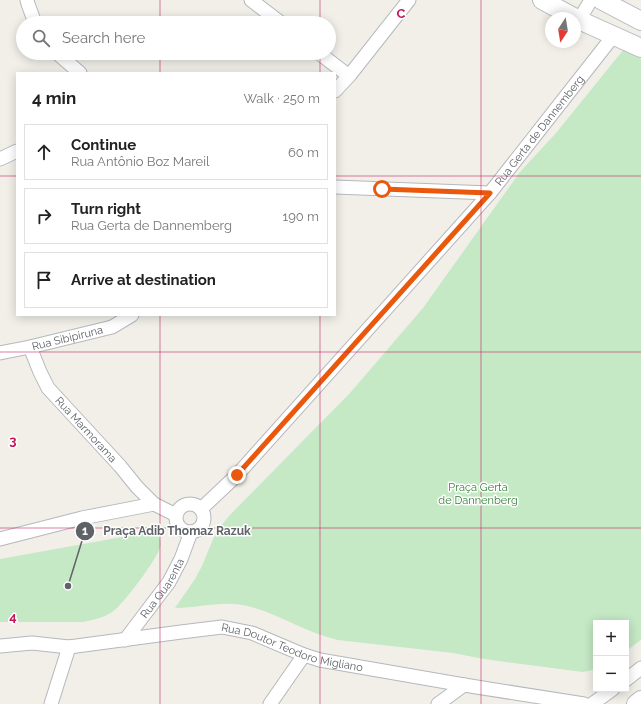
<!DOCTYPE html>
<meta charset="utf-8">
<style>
body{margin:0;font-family:Raleway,sans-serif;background:#f2f2f2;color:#222}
.controls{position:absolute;right:12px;bottom:12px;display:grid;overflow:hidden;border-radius:0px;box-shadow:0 2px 10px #0003}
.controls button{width:36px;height:36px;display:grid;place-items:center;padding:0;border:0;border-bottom:1px solid #e0e0e0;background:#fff;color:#222;font:20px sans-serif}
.compass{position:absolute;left:545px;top:12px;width:36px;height:36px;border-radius:50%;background:#fff;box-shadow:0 2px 10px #0003;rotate:192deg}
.stop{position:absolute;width:12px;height:12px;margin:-9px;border:3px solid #ea580c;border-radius:50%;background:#fff}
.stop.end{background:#ea580c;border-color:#fff;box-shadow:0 1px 4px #0008}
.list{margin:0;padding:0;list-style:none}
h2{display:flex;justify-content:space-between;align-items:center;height:52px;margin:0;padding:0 16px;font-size:17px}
h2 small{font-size:13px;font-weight:400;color:#767676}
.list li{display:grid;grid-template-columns:26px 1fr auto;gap:12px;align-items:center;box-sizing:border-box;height:56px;margin:0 8px 8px;padding:0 8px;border:1px solid #e0e0e0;border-radius:0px}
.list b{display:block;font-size:15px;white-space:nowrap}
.list p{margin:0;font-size:13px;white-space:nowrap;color:#767676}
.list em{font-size:13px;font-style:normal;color:#767676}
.icon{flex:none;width:22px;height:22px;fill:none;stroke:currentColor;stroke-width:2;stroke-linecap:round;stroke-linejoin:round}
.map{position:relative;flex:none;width:641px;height:704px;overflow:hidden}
.search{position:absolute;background:#fff;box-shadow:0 2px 10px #0003;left:16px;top:16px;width:320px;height:44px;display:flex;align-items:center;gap:10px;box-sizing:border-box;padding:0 14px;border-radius:22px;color:#767676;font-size:15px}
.panel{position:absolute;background:#fff;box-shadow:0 2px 10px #0003;left:16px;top:72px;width:320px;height:244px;border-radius:0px}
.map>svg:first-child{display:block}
</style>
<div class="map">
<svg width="641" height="704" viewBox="0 0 641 704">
<rect width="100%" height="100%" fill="#f1efe8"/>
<path fill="#c5e8c5" d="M624,49L641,59V640L626,651V623H596V669L583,672L484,659L453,653L338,640C305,633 276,612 243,605C220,601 198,608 175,608L195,579L202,566L216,532L229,516L350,393L423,308L520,172L556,133Z
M150,532L157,533C159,537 161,540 161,545C158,558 123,605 112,612C104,618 92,620 83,622H0V559Z"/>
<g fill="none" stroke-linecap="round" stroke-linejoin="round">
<defs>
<g id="minor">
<path d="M27,0L28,4L35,23"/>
<path d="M251,0L281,23"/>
<path d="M579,20L591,0"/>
<path d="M57,53L80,73"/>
<path d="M319,53L349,76"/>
<path d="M335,91L349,76L409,0"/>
<path d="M0,159L17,151"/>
<path d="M335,187L490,193"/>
<path id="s1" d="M30,347L40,372L48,388L120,466L137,487L154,504"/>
<path id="s2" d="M0,353L30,347L112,327L132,315"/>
<circle cx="190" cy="518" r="14"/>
<path id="s3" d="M201,509L237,475L490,193L614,35"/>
<path d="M0,539L82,518L154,504L176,515"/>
<path id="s4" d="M125,640L169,582L181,559L191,532"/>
<path id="s5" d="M0,646L32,643L69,647L181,632L222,627L252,633L304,655L320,660L464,685L584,704"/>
<path d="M626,680L641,668"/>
<path d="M51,704L69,647"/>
<path d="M270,704L304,655"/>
<path d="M438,704L464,685"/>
<path d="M592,704L613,689"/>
</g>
<path id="secondary" d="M542,0L579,20L641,48
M601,0L641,21
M636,704L641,700"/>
</defs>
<use href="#minor" stroke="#b5b8bc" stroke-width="15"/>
<use href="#secondary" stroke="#b6babf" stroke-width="20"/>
<use href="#minor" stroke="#fff" stroke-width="13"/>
<use href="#secondary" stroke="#fff" stroke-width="18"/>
</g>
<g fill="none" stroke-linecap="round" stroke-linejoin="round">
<path stroke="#ea580c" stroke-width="5" d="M237,475L490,193L382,189"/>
</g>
<path fill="none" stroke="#c2185b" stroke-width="1" stroke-opacity="0.55" d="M160,0V23M320,0V23M481,0V704M160,53V73M320,53V73M0,176H17M335,176H641M160,315V704M320,315V704M0,352H641M0,528H641"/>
<g text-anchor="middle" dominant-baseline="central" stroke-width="3" stroke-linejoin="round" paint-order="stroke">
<g font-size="11" fill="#5f6368" stroke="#fff">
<text stroke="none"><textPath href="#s3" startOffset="508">Rua Gerta de Dannemberg</textPath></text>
<text stroke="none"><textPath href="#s2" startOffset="69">Rua Sibipiruna</textPath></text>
<text stroke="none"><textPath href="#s1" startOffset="101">Rua Marmorama</textPath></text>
<text stroke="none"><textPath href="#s4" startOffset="64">Rua Quarenta</textPath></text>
<text stroke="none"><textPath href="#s5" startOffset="297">Rua Doutor Teodoro Migliano</textPath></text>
</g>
<g font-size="11" fill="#348238" stroke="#fff">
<text x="478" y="487">Praça Gerta<tspan x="478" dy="13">de Dannenberg</tspan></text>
</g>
</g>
<g font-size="13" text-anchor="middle" font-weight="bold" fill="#c2185b" stroke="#fff" stroke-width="3" stroke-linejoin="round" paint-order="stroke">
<text x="401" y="18">C</text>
<text x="13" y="445">3</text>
<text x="13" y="621">4</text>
</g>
<path fill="none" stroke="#5f6368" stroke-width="1.5" d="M68 586L85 531"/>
<g fill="#5f6368" stroke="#fff" stroke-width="1.5">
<circle cx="68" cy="586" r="4"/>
<circle cx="85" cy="531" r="10"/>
</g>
<g font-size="12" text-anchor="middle" font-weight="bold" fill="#fff">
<text x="85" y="535">1</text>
</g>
<g font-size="12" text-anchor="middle" font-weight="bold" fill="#5f6368" stroke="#fff" stroke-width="3" stroke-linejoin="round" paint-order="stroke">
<text x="177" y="535">Praça Adib Thomaz Razuk</text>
</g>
</svg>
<div class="controls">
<button>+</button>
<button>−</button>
</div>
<svg class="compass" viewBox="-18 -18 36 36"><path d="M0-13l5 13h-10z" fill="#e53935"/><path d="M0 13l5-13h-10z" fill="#767676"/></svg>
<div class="stop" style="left:382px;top:189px"></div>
<div class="stop end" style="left:237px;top:475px"></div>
<div class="search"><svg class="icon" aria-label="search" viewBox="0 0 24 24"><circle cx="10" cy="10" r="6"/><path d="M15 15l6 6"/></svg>Search here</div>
<section class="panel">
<h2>4 min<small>Walk · 250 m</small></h2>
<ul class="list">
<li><svg class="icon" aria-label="ahead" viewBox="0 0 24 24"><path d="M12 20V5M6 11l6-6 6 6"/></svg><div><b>Continue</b><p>Rua Antônio Boz Mareil</p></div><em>60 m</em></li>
<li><svg class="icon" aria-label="right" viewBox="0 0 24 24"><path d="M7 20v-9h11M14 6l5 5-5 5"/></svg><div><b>Turn right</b><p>Rua Gerta de Dannemberg</p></div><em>190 m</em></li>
<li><svg class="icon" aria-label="arrive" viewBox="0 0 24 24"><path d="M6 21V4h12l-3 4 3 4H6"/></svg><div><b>Arrive at destination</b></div></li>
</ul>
</section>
</div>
